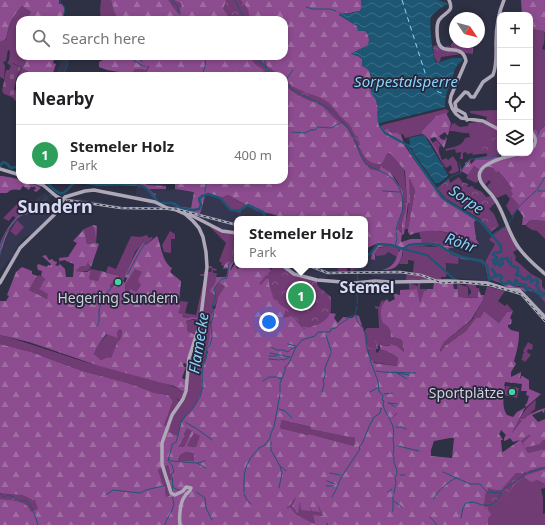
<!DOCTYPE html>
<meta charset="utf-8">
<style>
body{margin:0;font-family:"Noto Sans",sans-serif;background:#f2f2f2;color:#202124}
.controls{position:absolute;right:12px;top:12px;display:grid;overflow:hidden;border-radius:8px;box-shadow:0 2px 6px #0003}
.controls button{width:36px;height:36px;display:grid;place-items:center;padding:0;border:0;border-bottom:1px solid #e0e0e0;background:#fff;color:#202124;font:20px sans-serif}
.compass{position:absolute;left:449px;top:12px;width:36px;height:36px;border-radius:50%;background:#fff;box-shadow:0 2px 6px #0003;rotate:125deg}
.you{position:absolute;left:269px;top:322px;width:14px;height:14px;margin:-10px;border:3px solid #fff;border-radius:50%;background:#1a73e8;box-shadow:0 0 0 6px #1a73e833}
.badge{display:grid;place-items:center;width:26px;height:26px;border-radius:50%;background:#2f725c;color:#fff;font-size:13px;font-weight:700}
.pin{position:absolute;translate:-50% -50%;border:2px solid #fff;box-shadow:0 1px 4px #0006}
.popup{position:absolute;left:234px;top:216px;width:134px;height:52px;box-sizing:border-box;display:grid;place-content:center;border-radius:8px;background:#fff;filter:drop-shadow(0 1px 3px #0005);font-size:13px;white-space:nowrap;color:#757577}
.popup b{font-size:15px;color:#202124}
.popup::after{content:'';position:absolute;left:50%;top:100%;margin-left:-8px;border:8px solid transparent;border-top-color:#fff}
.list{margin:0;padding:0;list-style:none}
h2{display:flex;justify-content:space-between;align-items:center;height:52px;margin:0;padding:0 16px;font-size:17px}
h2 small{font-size:13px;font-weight:400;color:#757577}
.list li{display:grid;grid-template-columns:26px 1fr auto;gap:12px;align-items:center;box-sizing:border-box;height:60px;padding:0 16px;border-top:1px solid #e0e0e0}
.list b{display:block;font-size:15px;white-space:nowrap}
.list p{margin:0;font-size:13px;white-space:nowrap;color:#757577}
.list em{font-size:13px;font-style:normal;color:#757577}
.icon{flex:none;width:22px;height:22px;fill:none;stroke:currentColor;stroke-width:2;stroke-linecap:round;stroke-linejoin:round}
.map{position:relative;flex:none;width:545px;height:525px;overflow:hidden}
.search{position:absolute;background:#fff;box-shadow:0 2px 6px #0003;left:16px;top:16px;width:272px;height:44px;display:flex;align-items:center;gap:10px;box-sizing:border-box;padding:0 14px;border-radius:12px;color:#757577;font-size:15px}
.panel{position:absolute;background:#fff;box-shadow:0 2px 6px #0003;left:16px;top:72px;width:272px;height:112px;border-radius:12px}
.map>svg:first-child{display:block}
</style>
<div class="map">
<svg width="545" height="525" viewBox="0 0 545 525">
<defs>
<pattern id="forest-firs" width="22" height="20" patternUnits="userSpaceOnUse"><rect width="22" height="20" fill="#8c4c8f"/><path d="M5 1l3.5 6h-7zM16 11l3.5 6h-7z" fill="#a06da3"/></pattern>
<pattern id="cemetery-stones" width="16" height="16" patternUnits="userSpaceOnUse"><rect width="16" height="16" fill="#713b73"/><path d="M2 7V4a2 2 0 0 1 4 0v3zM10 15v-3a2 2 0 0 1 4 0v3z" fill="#845686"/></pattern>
<pattern id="park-crowns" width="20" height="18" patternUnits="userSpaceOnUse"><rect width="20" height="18" fill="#713b73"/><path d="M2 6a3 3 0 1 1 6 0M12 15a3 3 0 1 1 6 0" fill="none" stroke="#845686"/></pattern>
<pattern id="water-waves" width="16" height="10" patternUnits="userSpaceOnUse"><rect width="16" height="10" fill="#1c5672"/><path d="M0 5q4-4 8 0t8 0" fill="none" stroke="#3c6d86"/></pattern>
</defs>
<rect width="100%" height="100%" fill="#2e3043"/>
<path fill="#353750" d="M62,56H64L67,63L62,76H53L54,73H57Z
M142,180H192V184H175L174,181H166V186L148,185L142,183Z
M137,186L148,189H166L167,191L174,189L194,192L191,209L180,207L172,202V204H175L178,209L168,208L165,210L148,209L146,208L148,201L135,198Z
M46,193L50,199L47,206L49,209L44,213L46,215L50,212L53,215L31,236L29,235L22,239L14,252L15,253L0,271V255L5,237L10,231L16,236L23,227L17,220L22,215L32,212L25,211L38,197Z
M205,195L220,199L230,210L240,213L248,206L256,211L272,214L286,219H237V233L227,232L217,228L218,219L210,217L208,223L189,213L200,214Z
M76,198L101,202L116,208L82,204L67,201H73V199Z
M476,220H479L492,236L489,240L495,244L485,262L481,259L480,261L484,263L487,282L482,281L481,280L454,278L446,271L447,263L458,264L459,259L479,261V259L466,258L448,250V248L468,247L479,244L476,239L474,222Z
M387,252L397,257L396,260L387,269L373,270L372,272L406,273L405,282H392V279H382L378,276H372V272H353V270L357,269V265H365V255H371V258L374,260L375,255H385Z
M283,265H302L328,274L326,280L318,278V280L296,274Z
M309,265H330L338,268V273H329L309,266Z
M522,290L533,292L542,297L545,303V316L521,291Z"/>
<path fill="#713b73" d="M101,0H111L114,12L119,20H101L100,10Z
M22,6L31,12L27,18L29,20H20V56H28L26,62L22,68L28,70L27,76H20V97L18,98C15,87 16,78 22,68L13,63L11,66L7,63L9,60L10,51L8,50L6,61L3,62L5,66L4,79L0,77V42L5,39L6,41C8,27 12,17 22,6Z
M530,29L544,31C545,37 545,43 542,49L545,50V124L538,134L535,130L530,129Z
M147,66H151L145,76H131L135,69L145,70Z
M446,109L449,111L447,114L436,116L421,132L422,134L405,138L403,134L401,135C394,131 385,133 382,125Z
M499,110L500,113V130L485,122L487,117L470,113V111Z
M479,122L489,125L500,131V153H508C498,156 488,160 476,158L487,156V153L472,155L473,153L467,154L466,152L463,153V159H460L461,152L456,153L455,149L446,151L445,149C455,147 462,146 465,138L470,137L469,133C462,134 458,131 449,131L452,124L456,123L455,124L460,127L468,126L469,123Z
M437,140L441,146L439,147V152L442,160L446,158L448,160L453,156L457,162L459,171L452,174L448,173L452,169L451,165L446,168L432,143Z
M390,153L404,170L407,200V202H405L406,209L402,232L396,230C398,223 401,218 402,211C406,192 398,176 381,166L387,154Z
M474,166L480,170V180L476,183L466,178Z
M489,167L499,171L512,188L513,194L512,196L520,205L512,216L506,206L510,199L506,194L497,198L487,186L491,182L489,180L485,185L483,183L480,176L482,169Z
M409,179H411L415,190L408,229H404L408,211Z
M208,193L221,198L228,195L247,206L240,210L241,211L239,218L240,213L230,210L220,199L207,195Z
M17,204L20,206L17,208L18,210L17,212L19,214L16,218L13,216L9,221L3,218Z
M17,220L24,227L16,236L10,231Z
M530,220L545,221V239L537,231L532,230L526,226Z
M93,225L95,232L96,243L87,244L84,229Z
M211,225L219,230L237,234V245L231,253L233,257L232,262L223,266L221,265L222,263L219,261L226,243L210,227Z
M506,226L510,237L519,249L513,252L516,257L515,260C521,264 525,269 530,273C534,276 538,277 542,280V286L545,290V303C540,294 530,287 519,286C517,286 515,287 513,286C504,284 501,281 491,280C488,274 489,268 485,262L495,244L489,240L492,236L495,239L494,236V234Z
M431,230L449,233L472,240L477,247L475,248L468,246H442L437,242L422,243L419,232Z
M170,231L175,234V239H171V253L164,252L162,245Z
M147,235L149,238L151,237L153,238L146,245L144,242L135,252L123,282L111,288L110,285L120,276L106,272L108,266L116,269L131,236L140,237Z
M388,246L400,249L398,252L397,257L388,252L385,255L377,256L374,254L378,248Z
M413,246L440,247L449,254L459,257L458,264L446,263V271L449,274H447L446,277H441V280L420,282V279L412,280V282H405L407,273L420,275L413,273L414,261L408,260V264H399L403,254V249Z
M90,260L88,264L91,269L101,271L98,281L89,279L91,270L90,269L87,271H76L81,266H86L88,261Z
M330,265H357V269L353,270V272H351L350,266L347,265V272L338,273V268Z
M209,266H212V268L217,269L216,271L213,270V273H217L215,283L209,291L215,295V287L218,283L225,286L218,297L215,306H213V316L210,323V342L202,367L201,376L202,389L196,403L181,423L177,437L169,432L168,426L172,415L184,398L189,360L196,335L187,331V324L186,321L197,319V318C189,318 184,318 178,313L180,301L188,302L185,313L196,315L204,279V276H201L200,274H204V272H211L212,269L209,268Z
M135,268L142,272L141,285L136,292L124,294L125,285Z
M39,275L45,279L41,285L43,286L40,289L44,292L53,282L56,285L49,294L47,299L29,290L37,276Z
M409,283L418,286V283H420V289H427L426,291L424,292L420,304L417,290L409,289Z
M457,284L468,287V297H458Z
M467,284H476V288H479L480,292H478V298L468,297L469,294H471V291L468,286L465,285Z
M487,286L505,291L498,301L505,306L507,304L513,311L507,312L499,323L484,311L480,318H476L466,331L445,346L442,353L440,350L444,342L472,320L483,300Z
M384,300L382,309V319L389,328L392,337L397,338L402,340L404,352L397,346L391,344V346L385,345L377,346L376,340H369L367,328H379L378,309L375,308V306L379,307L381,301Z
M120,329L122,331L121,338C115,344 115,351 111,358L108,357L101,360L94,354L97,347L107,334L118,337L117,332Z
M0,335C34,344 66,357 100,366C124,373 165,379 185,393L181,401L176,398L180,402L167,426L164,425L173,401L168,395L155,393L128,383L82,371L31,352L0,344Z
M528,342L533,345L532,350L528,349L527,352L531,355L525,362L521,359L523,357L522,356L524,352L523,351Z
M368,349H376V352L378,353L380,349L391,353L398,358L397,366L373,362L369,356Z
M506,386L519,388L517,398L504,395Z
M536,400L535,409L524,419L513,434H512C518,421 524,408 536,400Z
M282,420L355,438L354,446L309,434L308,435L280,428Z
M187,427L193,431L184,447H178L185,436L184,434Z
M194,433L201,436L196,447L187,446Z
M529,435H531L526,448L539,444L543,440H545V450H540L528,453L521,441Z
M186,452L195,453L194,461H178L180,455Z
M168,465C171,474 178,493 166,497L165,485L163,486L158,470Z
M524,477L537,480L545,484V488L541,489L543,498V514L545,513V525H488V518L490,512L513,485Z
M296,496L292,506L298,513L299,501L309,503L320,512L317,507V503L328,525L326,521L314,525L297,515L292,509H287L286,507L290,505Z"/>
<path fill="url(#forest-firs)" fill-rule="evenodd" d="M0,0H59V4H62C67,10 63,14 63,20H29L27,18L31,12L22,6C12,17 9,24 6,39L0,42Z
M111,0H361L362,7L360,11L339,15L357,26L359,31H365C369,34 370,41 368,45L351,54L358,56L362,59V66C375,70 369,81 371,91C372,95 376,98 377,102C379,110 378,119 379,127L382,126L385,130L388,129L390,132L397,133L401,135L405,146L413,158L442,197L447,201L479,220H476L474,222L476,239L479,244L477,247L449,248L448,250L466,258L479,259V261L461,259L456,255L449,254L440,247L431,245L413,246L403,249C401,264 397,271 381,270C392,268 396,262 398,252L400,251V249L388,246L379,247L374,254L375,255V260L371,259L372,253L377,245L376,244L365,249V219H286L272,214L257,211L228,195L221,198L208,193L207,195L205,196L200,214L178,209L174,204H164V202L175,203L180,207L191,208L194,192L175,189V184H192V180H284V76H145L150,66H147L146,70L135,69L131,76H119V72L107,70L99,67V62L103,60L102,58L94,56H110L111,58L122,56H284V20H119L114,12ZM390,153L405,171L407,202L405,203L406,209L402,223V235L404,234L408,203H410L409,181V179H410L415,190L408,229V232L410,235C430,227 448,232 467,238V241L459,240V241L467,242L468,239L473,241L477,247L475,248L468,246H443L437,242L422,243L421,239H411L401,242L402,233L397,229L402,212L403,192L390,172L381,166L387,154Z
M521,0H545V33L544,31L530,29V15H522Z
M28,56H55L53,63L56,64L52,76H27L28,71L22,68L26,62Z
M446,113L451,123L448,135H447L445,132L439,136L441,139L444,140L446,139L445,137L447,138L444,148L435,137L430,139L438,152V153L445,168C441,161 429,135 422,134L421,132L436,116Z
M545,124V221L530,220L526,225H522L523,216L517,208L519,205L511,196L513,194L511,191L512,188L499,171L496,172L494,169L489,167L486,168L489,164L523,153H530V150L536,143L530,129L536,130L538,133Z
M508,153H520L488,164L480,170L474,166L468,175L461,171V176L459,160L461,170L465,165V163L471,159L470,162L471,164L475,160V158C484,159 493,156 501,157V155Z
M0,176C9,176 35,183 41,188L36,192L33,190L36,189L35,187H31L29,190L23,186L20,190C15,189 10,189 7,193H0Z
M133,180L148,185L166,186V189H149L154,194L156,193L155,196L157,200V202L146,188L137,186L115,185V182C123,183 126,180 133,180Z
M25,211L33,213C30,214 24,214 21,216C9,224 4,242 0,255C0,252 0,248 0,245C2,235 16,214 25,211Z
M93,225L97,226L96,243L99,244L91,267L88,264L89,260L86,266H81L76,271L87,272L90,270H91L89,279L98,281L101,271L120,276L110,285L111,288L123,281L125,283L127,278L125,277C130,264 135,252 144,242L146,245L157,236L158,238C161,247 163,263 172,268L170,272L181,281L179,302L180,308L178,313L182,314L183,317L189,318L191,317L197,318V319H193L186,321L187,324V331L196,335L187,364L184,363L183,364L184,367H186L182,378L188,381L184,392L174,386L99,366L29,342L0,335V301H6L9,296L7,295L16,272L22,267L32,271V274L37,276L29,290L47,299L48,294L39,289L42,286L41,285L45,279L41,276L42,271L38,270L37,266L38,264L47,267L48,265L50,266L51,264L42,256L46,255L49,260L52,259L55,262L56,261L57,263L55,265L58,266L60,264L59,258L68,257L77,243L73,241L84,229L87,244L96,243L95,232ZM65,260L66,261L74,264L73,277H66L65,269L60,264V261ZM135,269L142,272L138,280L141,285L136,292L130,289L129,294H125V285ZM120,329L122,331L121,338L117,343L111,358L108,357L101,360L94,354L97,347L106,334L118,338L117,332Z
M237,245V250L234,254L236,257C234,262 231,266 230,271L237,261L236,267L238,269L242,265H249L256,268L263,265L264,267L267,266L271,270L277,265H280L293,275L317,281V287L331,297L330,313L336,314L334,318L338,323L343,317L352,318L356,315L359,316L364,332L369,340H376L378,349H368L367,350L369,356L374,363L397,366L398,358L391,353L380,349V345L390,346L391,344L397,346L404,352L402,340L397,338L391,337C391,332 390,328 386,325C383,322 383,324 382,320C379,313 382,302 387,299L389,302L395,299L393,293L400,295V290L417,289L420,303L424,291H426L427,289H433L434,282H454L453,283L454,289H458V297L478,298V292H480L481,295H484L483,300L471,320L444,342L440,350L441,352L445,346L466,331L476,318H480L484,311L499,323L507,312L513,311L510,318L512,320L511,324L508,325V327L511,330L519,332C519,343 517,351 514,361L516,364L511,372V377L521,372L520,379L522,376L529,380V389L541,394L525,408L512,433L522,421L520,419H524C528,414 539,410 545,408L544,413L542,411L532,415L538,422L545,419V440H543L540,444L525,448L523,443L531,435H529L521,441L528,453L540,450H545V484L537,480L531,482L524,477L514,485L505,498L504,497L490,512L491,515L488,518V525H328L326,521L327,525H0V344L31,352L82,371L128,383L155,393L168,395L173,401L164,425L170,427L169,432L177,436L181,423L196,403L202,389L201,376L202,367L208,352L206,349C211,339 209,332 211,321C211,316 214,315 213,309H215L218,297L225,286L218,283L215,287V295L209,291L215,283L216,277H226L228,270L227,268L223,269L224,266L227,262H232L233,257L231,253ZM505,382L522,384L521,391H527L526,395L529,396L527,403L525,405L526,407L517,412L513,417L507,415C501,406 504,397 505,386H504ZM282,420L311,427V429L355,438L354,446L309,434L308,435L280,428ZM187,428L192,431L184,447H178L185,436L184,434ZM501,430L506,435L504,438V441L507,440L510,438L513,442L520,440L503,452L502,451L501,440H503L499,434ZM194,433L200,436L196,447L187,446ZM450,438H454L452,458L431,456V450L434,441ZM186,452L194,453V461H178L180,455ZM168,465L172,479L168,481L171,493L169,496L166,497L165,485H163L158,470ZM296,497L292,506L298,514L300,501L301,510L311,511L309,503L312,511L320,512L317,503L325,520L323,516L313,515L315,523L314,524L297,515L290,507L287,509V507L290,505Z
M481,259C489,265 486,273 491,280C501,281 504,284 512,286C519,288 527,286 533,292L527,290L525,292L523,290L506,287L501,283L488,279L485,265L480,261Z"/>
<path fill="url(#cemetery-stones)" d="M12,63L21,68L16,79L14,89C17,92 18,98 16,101L12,97L4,94L2,91L6,70H9Z"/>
<path fill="url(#park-crowns)" d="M168,0H174L181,3L182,6L180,8L181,15L178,14Z
M226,0H241L248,9L250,20H231L223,9Z
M455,41V42H475L473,45V54L464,53L445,49L447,46L451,47V44Z
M438,45L457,51L461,54L441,57L440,61L437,63L434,56L433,46Z
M248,56H258C264,65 272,69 281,76H275L273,74L270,76H251L265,71L255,64Z
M284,78C296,93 315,93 328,102C333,106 336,111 340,116C344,120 349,123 351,127C354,132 353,134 358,137L360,145L359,146C364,157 368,165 382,164L379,171L370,169L365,164L347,128L341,123L337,121L322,106L299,96L290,90L284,83Z
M488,137L500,139V150L487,155L486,153L480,154Z
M459,177L462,182L468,184L467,187H469L471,186L474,187L473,188L482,192L486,197L491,196L496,202L489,209L494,214L499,226L491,232L480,219L445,198L437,188L449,179L450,183Z
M278,265L286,270L316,281C318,290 323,288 328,295C330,299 331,303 331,307C331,322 315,326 303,329L292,316L283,318L286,309L274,300L269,284V279H266L261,285L259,284L266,275Z
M367,328L370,339H375L377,349L366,348L364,332Z
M540,467H545V469L527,475L514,484L505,498L504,503L499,515L491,513L483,506C486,499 484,494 488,488L496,490H501L516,473H522Z
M0,493L23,495L31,499L35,500L38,509L31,512C26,499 11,501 0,499Z"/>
<path fill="url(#water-waves)" d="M361,0H438L447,3L448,4C444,5 433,13 431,17C429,22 433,59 436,63L452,58H462L463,60C452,69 456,70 451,82C447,92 445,95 445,107L380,123L376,100L371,93V74L366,67L362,66V59L358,56L351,54L368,45C370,41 369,34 365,31H358L357,26L339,15L340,13H353L360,11L362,7Z
M422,135L425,136L448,175L447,177L439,183H435L413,152L411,147H410L411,152L406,146L410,144L409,138Z"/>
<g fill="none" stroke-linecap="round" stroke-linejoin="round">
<path stroke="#1c5672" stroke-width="1" d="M60,0V3C68,7 64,14 61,20
M172,0L178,7L179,13
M235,0L243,16V20
M306,7L313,9
M314,9H330L336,11
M339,12L341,14
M228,15L236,20
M131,56L133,60L143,66
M137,56L142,62
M254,56L269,71
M264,57L266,67
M144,66H145
M203,72L205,67L206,56
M275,73L278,76
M63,76L68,63L65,56
M202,76L203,74
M285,81L293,70
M284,82C294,93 307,97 321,104C333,110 346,124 353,136
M292,132L305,133L311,130H315L318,127L331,128L342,122
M538,135L539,131L545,125
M354,137C358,146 359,155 365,163C370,168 378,169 384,173C398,179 406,198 402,212C400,218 397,224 396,230
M530,143L533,140
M461,172L463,168L470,159H488L504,153
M206,185L207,180
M205,189L206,186
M436,189L451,177L459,173
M537,190L545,177
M383,191L400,192
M538,191H545
M205,192V190
M49,195L54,196
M512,219C516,207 527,199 536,191
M508,224L511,220
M493,237L494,233L506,226
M395,247L397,239L396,233
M0,248L5,234L21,214L35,212L47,197
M0,250V255
M511,262L512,256
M356,265L357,269
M357,273L358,282
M127,275C133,264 139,252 146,242
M111,287L113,285
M357,303C359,297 354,292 357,285
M355,315L357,306
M356,316L358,323L362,327
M349,317L355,315
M97,326C100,321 99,318 99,312C100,302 104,296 111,288
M363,327L364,330
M365,332C369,338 365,345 368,352
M326,335L331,351
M288,344L296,346
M271,347L277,350H282
M283,350L288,352L291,349L296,347
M270,353L280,355
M368,353L371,360
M281,355L289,357
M269,356H280
M269,359L279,360
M280,359L284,360L290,357
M370,360L378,381L379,392
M376,371L382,372L416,373
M395,372L407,379
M397,373L409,375
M277,377L280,379L281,378
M263,381L269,377H276
M322,392L324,384L323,381L325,376V368L331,353
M370,392L377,388
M380,392L383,396L382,400L384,401L383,405C386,417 397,425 393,438L394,448L393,456L394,458V463C396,467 399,473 395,478L396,482L394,493
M384,394L392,393
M388,403L397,404
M389,403L395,407
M279,409L285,411L292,418
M392,418L397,413
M185,422L197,429L212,440
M372,422L373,418L380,413L381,408L382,409
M396,427H402L406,429
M271,442V450L280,466L282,473L279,488
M172,444V446L168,461L172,465L174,472L171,474C174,481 172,485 172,492
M173,444L176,442L178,436L181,422L184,417L192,410L200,397L203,386L202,378L203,366L206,359L207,348L210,345L212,337L211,324L214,313L212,306L216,296L214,290L215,287L222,279L227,278L229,264C234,262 234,258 233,253L237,248
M398,446L419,451
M259,448L265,445L270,438L271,433L274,427L280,394V383L285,371V367L289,363L296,347L302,340L315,336L318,332H330L331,329L336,328C340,323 345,321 349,318
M168,458L171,461L197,463L206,468
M198,463L205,461
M281,467L286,471
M443,472L470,484H480L487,492L499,493L527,473L545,468
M330,473L340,475
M400,475H405
M327,481L335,484
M173,486L175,489L180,490
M326,486H334
M336,489L342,476L360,449L359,447L362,444L371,422
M196,492L205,498L206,508L212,520
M244,492C244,481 243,471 249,461C251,456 256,452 259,448
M388,492L392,489
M0,493L5,497L7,495C13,496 17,499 21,502L25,500C32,504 35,516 38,525
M244,494L247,500L251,504
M106,495L113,490L140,493L146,490L167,485
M332,497L336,490
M434,499C437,491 449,481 456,478
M394,501L402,507
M483,505C494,506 497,502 501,493
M392,512L393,510V496
M430,517L437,525
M461,518L463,508L466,503L473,502L482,505
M165,525C167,514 178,508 172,497"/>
<path stroke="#1c5672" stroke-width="2" d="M378,112L379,123
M380,126L385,133L409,146
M403,249L427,255L454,279L457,280"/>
<path stroke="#1c5672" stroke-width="2.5" d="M410,150L414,157L442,197L447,201L481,222L501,246V252L494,253L493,255L497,257V259L493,260L495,265L499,261V265L500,266L503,263L501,259L508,258V262H511V265L518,268V272L516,275L521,276L523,279H527L528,276H530L531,282L536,279L537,280L538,283L536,285L538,288L539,291L545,294
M0,166L3,162L6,163L11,168L20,166
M38,180L45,182
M47,183C67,203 62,190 77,181C84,182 91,184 98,185C111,186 133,181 144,187C151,191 154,198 159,203H172L183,209L194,210L199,209L201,205L199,199L202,196L208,194L220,198L231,210L239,211L248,205L263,212L266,219
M365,255L370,254L378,244L391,245L403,249L409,245L416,244H434L439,245L451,253L462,257L481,261L487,266L489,280L491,279L493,277L500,275L502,277L500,280L502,283L506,284L509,281L513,285H515V281L516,280L519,284L526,285L525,288L527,290L529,288L542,296L545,295
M492,269L496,275"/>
<path stroke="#8ad3fc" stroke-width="1" stroke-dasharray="5 4" stroke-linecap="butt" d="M402,0L427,79C432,88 435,92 445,94"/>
<path stroke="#aea8b8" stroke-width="3.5" d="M449,0C455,13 444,12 439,20C436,25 437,36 438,41C442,58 462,41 466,61L451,96L450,102L452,108L456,114L461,118L483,121L500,130
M467,120L465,114L456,109L455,103L465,92L468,93L471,97H474L483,82L493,75C497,65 496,54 496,43C496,29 498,14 504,0
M530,131C537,137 537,144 530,150
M521,153C511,156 484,161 480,172C476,182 489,190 494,198C505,213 507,232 519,248C526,258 536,266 545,274
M0,169L20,175
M29,180L43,185L56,196L63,200
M176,210L185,214L193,221L199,228L203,237L206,252L207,267L200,324L189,358L186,391L183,399L172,415L162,443V464L171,493L175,495L183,491L186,487L191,488C190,493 187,492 185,496C180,502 179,517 180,525
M185,212L222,231L237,233
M282,265L294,274L317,280L355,283L375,281L392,282L448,281L487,283L506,289L519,290L545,317
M0,283L20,248L54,215L65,197L85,191L94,190L155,202L167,208L177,210"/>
<defs>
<path id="rail" d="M67,200L121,208L176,209L237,225
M307,265L328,273L400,272L421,275L442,283L460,282L490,285L521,294L545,321"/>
</defs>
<use href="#rail" stroke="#aaabb8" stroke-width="2.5"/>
<use href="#rail" stroke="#252639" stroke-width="1" stroke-dasharray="3" stroke-linecap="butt"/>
</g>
<g fill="#42d4a0" stroke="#252639" stroke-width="1.5">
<circle cx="118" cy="282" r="4"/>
<circle cx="512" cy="392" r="4"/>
</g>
<g text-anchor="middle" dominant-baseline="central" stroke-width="3.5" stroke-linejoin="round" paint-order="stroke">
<g font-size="14" fill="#d0d1dd" stroke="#252639">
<text x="118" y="297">Hegering Sundern</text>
<text x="504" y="392" text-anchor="end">Sportplätze</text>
</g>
<g font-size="15" font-style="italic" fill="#8ad3fc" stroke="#252639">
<text x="406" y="81">Sorpestalsperre</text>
<text transform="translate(467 199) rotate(35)">Sorpe</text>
<text transform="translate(461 242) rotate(20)">Röhr</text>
<text transform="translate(198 343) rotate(-81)">Flamecke</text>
</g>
<g font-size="16" font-weight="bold" fill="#d7dbf3" stroke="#252639">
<text x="367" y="287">Stemel</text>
</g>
<g font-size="18" font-weight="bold" fill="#d7dbf3" stroke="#252639">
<text x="55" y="206">Sundern</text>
</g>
</g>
</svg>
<div class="controls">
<button>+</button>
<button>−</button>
<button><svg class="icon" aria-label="locate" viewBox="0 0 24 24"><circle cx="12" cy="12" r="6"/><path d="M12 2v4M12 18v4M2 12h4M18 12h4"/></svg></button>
<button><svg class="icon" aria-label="layers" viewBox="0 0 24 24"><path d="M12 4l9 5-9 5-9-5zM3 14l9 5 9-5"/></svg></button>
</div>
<svg class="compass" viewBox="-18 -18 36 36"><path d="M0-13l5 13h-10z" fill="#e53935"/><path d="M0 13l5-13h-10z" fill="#757577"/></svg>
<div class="you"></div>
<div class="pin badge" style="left:301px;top:296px;background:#2e9e5b">1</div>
<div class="popup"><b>Stemeler Holz</b>Park</div>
<div class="search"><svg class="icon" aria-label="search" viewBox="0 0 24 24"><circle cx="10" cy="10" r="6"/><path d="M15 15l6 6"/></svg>Search here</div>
<section class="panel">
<h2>Nearby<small></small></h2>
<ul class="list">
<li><span class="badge" style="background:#2e9e5b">1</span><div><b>Stemeler Holz</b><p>Park</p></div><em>400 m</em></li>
</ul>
</section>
</div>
